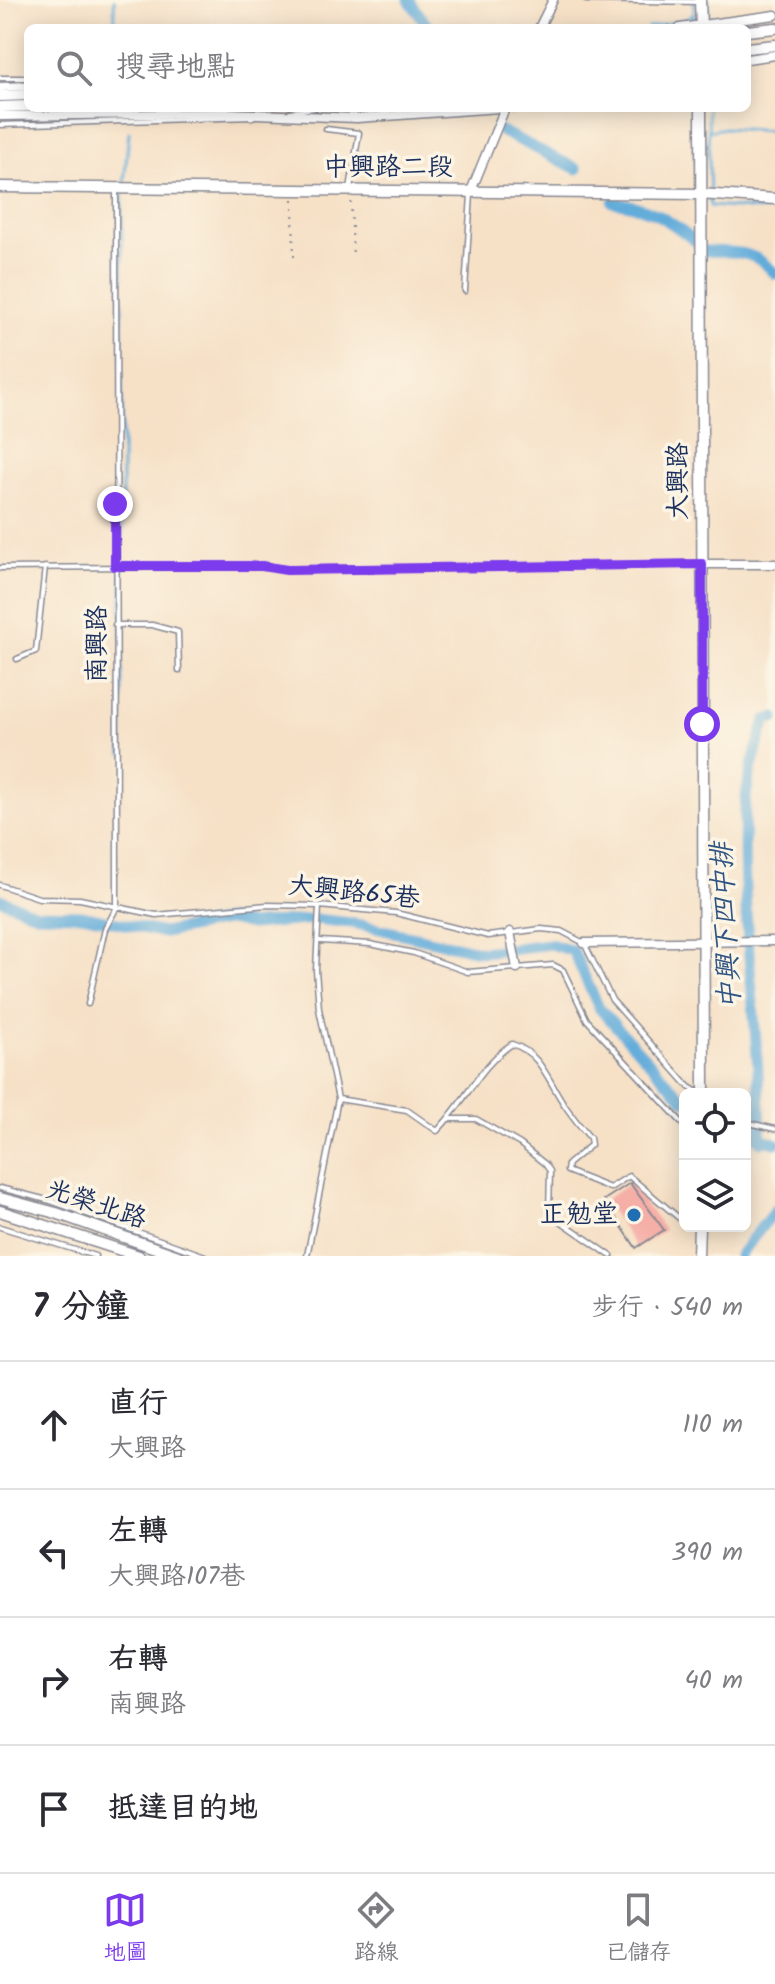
<!DOCTYPE html>
<html lang="zh-TW">
<meta charset="utf-8">
<style>
body{margin:0;font-family:Kalam,"LXGW WenKai TC",sans-serif;background:#f2f2f3;color:#2b2b33}
.controls{position:absolute;right:24px;bottom:24px;display:grid;overflow:hidden;border-radius:12px;box-shadow:0 4px 20px #0003}
.controls button{width:72px;height:72px;display:grid;place-items:center;padding:0;border:0;border-bottom:2px solid #e1e1e2;background:#fff;color:#2b2b33;font:40px sans-serif}
.stop{position:absolute;width:24px;height:24px;margin:-18px;border:6px solid #7c3aed;border-radius:50%;background:#fff}
.stop.end{background:#7c3aed;border-color:#fff;box-shadow:0 2px 8px #0008}
.list{margin:0;padding:0;list-style:none}
h2{display:flex;justify-content:space-between;align-items:center;height:104px;margin:0;padding:0 32px;font-size:34px}
h2 small{font-size:26px;font-weight:400;color:#7c7c81}
.list li{display:grid;grid-template-columns:52px 1fr auto;gap:24px;align-items:center;box-sizing:border-box;height:128px;padding:0 32px;border-top:2px solid #e1e1e2}
.list b{display:block;font-size:30px;white-space:nowrap}
.list p{margin:0;font-size:26px;white-space:nowrap;color:#7c7c81}
.list em{font-size:26px;font-style:normal;color:#7c7c81}
.icon{flex:none;width:44px;height:44px;fill:none;stroke:currentColor;stroke-width:2;stroke-linecap:round;stroke-linejoin:round}
.map{position:relative;flex:none;width:775px;height:1256px;overflow:hidden}
.search{position:absolute;background:#fff;box-shadow:0 4px 20px #0003;left:24px;right:24px;top:24px;height:88px;display:flex;align-items:center;gap:20px;box-sizing:border-box;padding:0 28px;border-radius:12px;color:#7c7c81;font-size:30px}
.sheet{height:616px;background:#fff}
nav{display:flex;justify-content:space-around;align-items:center;box-sizing:border-box;height:112px;border-top:2px solid #e1e1e2;background:#fff;font-size:22px;color:#7c7c81}
nav a{display:grid;justify-items:center;gap:4px}
nav .on{color:#7c3aed}
.map>svg:first-child{display:block}
</style>
<div class="map">
<svg width="775" height="1256" viewBox="0 0 775 1256">
<rect width="100%" height="100%" fill="#fcf5e5"/>
<filter id="ink" filterUnits="userSpaceOnUse"><feTurbulence type="fractalNoise" baseFrequency=".0125" numOctaves="2"/><feDisplacementMap in="SourceGraphic" scale="16" xChannelSelector="R" yChannelSelector="G"/><feConvolveMatrix kernelMatrix="1 2 1 2 8 2 1 2 1" color-interpolation-filters="sRGB"/></filter>
<filter id="wash" filterUnits="userSpaceOnUse"><feTurbulence type="fractalNoise" baseFrequency=".006" numOctaves="4" result="noise"/><feDisplacementMap in="SourceGraphic" scale="32" xChannelSelector="R" yChannelSelector="G"/><feGaussianBlur stdDeviation="1.8" result="paint"/><feColorMatrix in="noise" values="0 0 0 0 0 0 0 0 0 0 0 0 0 0 0 0 0 1.4 0 .05"/><feComposite in="paint" operator="in"/></filter>
<g filter="url(#wash)">
<rect width="100%" height="100%" fill="#f6e1c7"/>
<g fill="none" stroke-linecap="round" stroke-linejoin="round">
<path stroke="#62acda" stroke-width="3" d="M114,0L115,28
M708,0L709,24
M694,24V0
M648,28L687,19L694,14
M695,108L696,202
M708,108L710,206L764,210L775,205
M708,131L725,128L775,131
M124,184L129,132
M122,754V191"/>
<path stroke="#62acda" stroke-width="11" d="M409,0L429,28
M501,131L577,169
M613,202C648,206 668,219 695,241
M706,251C735,252 756,250 775,274
M0,899L36,914L82,915L164,933L229,920L251,925L314,919L352,923L483,952L550,944L573,951L599,1008L685,1101
M745,1134L775,1143
M761,1142C760,1031 740,921 745,810C746,779 757,749 766,720L775,718
M739,1256L775,1210"/>
</g>
<g id="blocks">
<path fill="#f5afa7" d="M630,1183L664,1230L636,1248L604,1200Z"/>
</g>
</g>
<g filter="url(#ink)">
<use href="#blocks" fill-opacity="0" stroke="#888892" stroke-width="2"/>
<g fill="none" stroke-linecap="round" stroke-linejoin="round">
<defs>
<path id="service" d="M586,0L698,2
M0,78H28
M290,112L315,108
M0,125L253,117
M326,129L359,133L350,189
M465,291L471,194
M0,568L262,566L287,570L701,564
M115,625H152L178,632L179,671
M17,659L36,651L45,567
M0,885L39,898L80,899L156,915L267,905L319,906L396,913L488,936L541,929L561,931L584,943L612,1000L689,1087L701,1094
M320,941L370,944L414,953L468,972L553,965L563,970L587,1020L685,1126
M88,1004L105,929L117,907L116,189
M338,1099L407,1110L437,1131C464,1104 480,1065 512,1044C540,1053 547,1078 562,1101C570,1114 580,1126 590,1138L591,1145L568,1164L567,1171L610,1188L629,1176L685,1223
M449,1119H476L520,1144L545,1164L550,1171L549,1213L611,1256
M745,1122L775,1129
M0,1188L51,1201L205,1256
M0,1227L95,1256
M307,1256L338,1099L319,1009L316,970L319,906"/>
<path id="minor" d="M539,28L553,0
M680,28L775,15
M747,59L775,55
M0,87L28,86
M0,116L231,113L357,118L499,108
M471,191L505,108
M702,564H775
M510,932L517,968
M584,943L775,941"/>
<path id="tertiary" d="M700,0L701,28
M747,31L775,28
M747,48L775,45
M0,96L28,95
M0,107L28,106
M701,108L704,1094
M0,187L700,194L775,199
M0,1198L56,1213L178,1256
M0,1211L139,1256
M698,1256L699,1226"/>
</defs>
<use href="#service" stroke="#888892" stroke-width="7"/>
<use href="#minor" stroke="#888892" stroke-width="11"/>
<use href="#tertiary" stroke="#888892" stroke-width="13"/>
<path stroke="#888892" stroke-width="2" stroke-dasharray="2 6" stroke-linecap="butt" d="M660,28L672,25
M513,112L539,108
M293,199L294,262
M351,202L353,257"/>
<use href="#service" stroke="#fff" stroke-width="4"/>
<use href="#minor" stroke="#fff" stroke-width="8"/>
<use href="#tertiary" stroke="#fff" stroke-width="10"/>
</g>
</g>
<g fill="none" stroke-linecap="round" stroke-linejoin="round" filter="url(#ink)">
<path stroke="#7c3aed" stroke-width="10" d="M115,504V566H262L287,570L702,564V724"/>
</g>
<circle fill="#1f6fb2" stroke="#fcf5e5" stroke-width="3" cx="634" cy="1215" r="8"/>
<g text-anchor="middle" dominant-baseline="central" stroke-width="7" stroke-linejoin="round" paint-order="stroke">
<g font-size="26" fill="#1b2f5e" stroke="#fcf5e5">
<text x="388" y="168">中興路二段</text>
<text transform="translate(679 481) rotate(-90)">大興路</text>
<text transform="translate(98 644) rotate(-90)">南興路</text>
<text transform="translate(354 893) rotate(6)">大興路65巷</text>
<text transform="translate(96 1205) rotate(18)">光榮北路</text>
</g>
<g font-size="26" fill="#1b2f5e" stroke="#fcf5e5" text-anchor="end">
<text x="618" y="1215">正勉堂</text>
</g>
<g font-size="28" font-style="italic" fill="#305483" stroke="#fcf5e5">
<text transform="translate(727 926) rotate(-93)">中興下四中排</text>
</g>
</g>
</svg>
<div class="controls">
<button><svg class="icon" aria-label="locate" viewBox="0 0 24 24"><circle cx="12" cy="12" r="6"/><path d="M12 2v4M12 18v4M2 12h4M18 12h4"/></svg></button>
<button><svg class="icon" aria-label="layers" viewBox="0 0 24 24"><path d="M12 4l9 5-9 5-9-5zM3 14l9 5 9-5"/></svg></button>
</div>
<div class="stop" style="left:702px;top:724px"></div>
<div class="stop end" style="left:115px;top:504px"></div>
<div class="search"><svg class="icon" aria-label="search" viewBox="0 0 24 24"><circle cx="10" cy="10" r="6"/><path d="M15 15l6 6"/></svg>搜尋地點</div>
</div>
<section class="sheet">
<h2>7 分鐘<small>步行 · 540 m</small></h2>
<ul class="list">
<li><svg class="icon" aria-label="ahead" viewBox="0 0 24 24"><path d="M12 20V5M6 11l6-6 6 6"/></svg><div><b>直行</b><p>大興路</p></div><em>110 m</em></li>
<li><svg class="icon" aria-label="left" viewBox="0 0 24 24"><path d="M17 20v-9H6M10 6l-5 5 5 5"/></svg><div><b>左轉</b><p>大興路107巷</p></div><em>390 m</em></li>
<li><svg class="icon" aria-label="right" viewBox="0 0 24 24"><path d="M7 20v-9h11M14 6l5 5-5 5"/></svg><div><b>右轉</b><p>南興路</p></div><em>40 m</em></li>
<li><svg class="icon" aria-label="arrive" viewBox="0 0 24 24"><path d="M6 21V4h12l-3 4 3 4H6"/></svg><div><b>抵達目的地</b></div></li>
</ul>
</section>
<nav>
<a class="on"><svg class="icon" aria-label="map" viewBox="0 0 24 24"><path d="M3 6l6-2 6 2 6-2v14l-6 2-6-2-6 2zM9 4v14M15 6v14"/></svg>地圖</a>
<a><svg class="icon" aria-label="directions" viewBox="0 0 24 24"><path d="M12 3l9 9-9 9-9-9zM9 14v-3h6M13 9l2 2-2 2"/></svg>路線</a>
<a><svg class="icon" aria-label="saved" viewBox="0 0 24 24"><path d="M7 4h10v16l-5-4-5 4z"/></svg>已儲存</a>
</nav>
